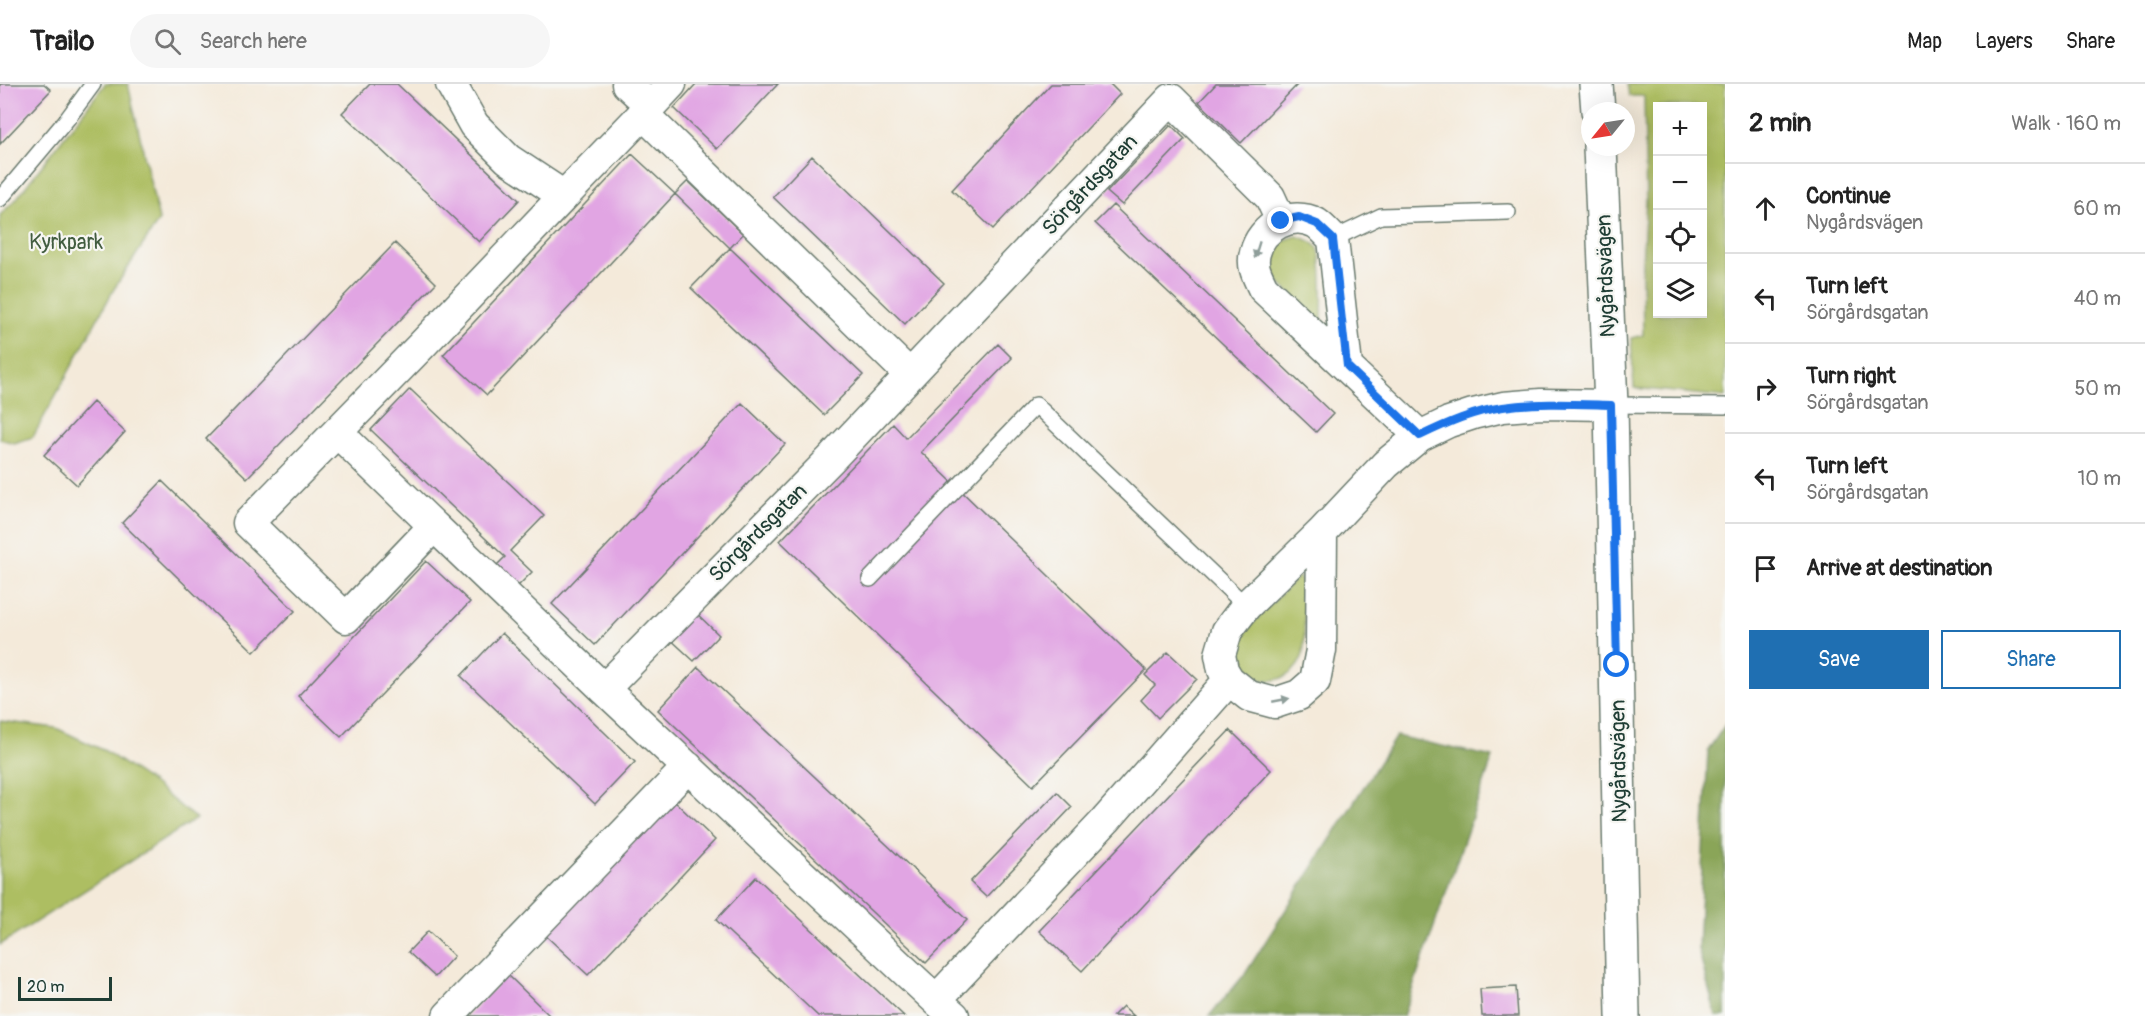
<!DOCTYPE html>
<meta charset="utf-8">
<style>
body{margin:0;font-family:Pangolin,sans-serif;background:#f6f6f6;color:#222}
.controls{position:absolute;right:18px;top:18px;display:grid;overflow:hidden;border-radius:0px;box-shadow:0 6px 24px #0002}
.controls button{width:54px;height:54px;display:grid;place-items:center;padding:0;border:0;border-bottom:2px solid #e0e0e0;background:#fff;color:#222;font:30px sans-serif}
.compass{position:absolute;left:1581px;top:18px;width:54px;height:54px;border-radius:50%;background:#fff;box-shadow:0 6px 24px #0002;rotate:240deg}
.scale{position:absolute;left:18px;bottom:15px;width:94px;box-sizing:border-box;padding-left:6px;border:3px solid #1f3d34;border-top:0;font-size:16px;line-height:21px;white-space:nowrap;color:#1f3d34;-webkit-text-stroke:4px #f6f6f2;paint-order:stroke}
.stop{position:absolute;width:18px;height:18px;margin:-14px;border:4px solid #1a73e8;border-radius:50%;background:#fff}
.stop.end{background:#1a73e8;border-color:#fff;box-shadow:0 2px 6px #0008}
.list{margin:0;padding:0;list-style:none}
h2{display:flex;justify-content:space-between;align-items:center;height:78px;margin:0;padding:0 24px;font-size:26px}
h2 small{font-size:20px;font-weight:400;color:#767676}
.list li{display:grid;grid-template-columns:39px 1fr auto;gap:18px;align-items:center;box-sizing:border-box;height:90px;padding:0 24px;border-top:2px solid #e0e0e0}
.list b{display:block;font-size:22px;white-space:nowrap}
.list p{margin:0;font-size:20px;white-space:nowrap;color:#767676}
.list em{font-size:20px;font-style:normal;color:#767676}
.actions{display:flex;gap:12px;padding:18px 24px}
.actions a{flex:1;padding:14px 0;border:2px solid #1f6fb2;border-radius:0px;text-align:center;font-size:21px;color:#1f6fb2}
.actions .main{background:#1f6fb2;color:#fff}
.icon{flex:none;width:33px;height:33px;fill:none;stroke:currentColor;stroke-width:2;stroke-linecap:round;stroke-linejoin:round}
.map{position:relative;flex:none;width:1725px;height:932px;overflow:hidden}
header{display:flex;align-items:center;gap:36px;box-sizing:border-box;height:84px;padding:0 30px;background:#fff;border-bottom:2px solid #e0e0e0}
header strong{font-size:28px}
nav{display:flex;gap:33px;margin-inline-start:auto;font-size:21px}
.search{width:420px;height:54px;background:#f6f6f6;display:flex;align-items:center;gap:15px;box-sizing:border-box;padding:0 21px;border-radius:33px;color:#767676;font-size:22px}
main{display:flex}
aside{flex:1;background:#fff}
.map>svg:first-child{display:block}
</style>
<header>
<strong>Trailo</strong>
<div class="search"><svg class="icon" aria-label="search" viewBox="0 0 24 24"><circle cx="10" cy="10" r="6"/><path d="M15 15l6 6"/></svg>Search here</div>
<nav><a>Map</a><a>Layers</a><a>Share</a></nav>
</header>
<main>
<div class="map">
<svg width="1725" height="932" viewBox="0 0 1725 932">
<rect width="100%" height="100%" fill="#f6f6f2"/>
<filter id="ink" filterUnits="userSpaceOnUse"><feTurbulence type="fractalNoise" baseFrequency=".0167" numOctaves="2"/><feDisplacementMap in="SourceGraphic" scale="12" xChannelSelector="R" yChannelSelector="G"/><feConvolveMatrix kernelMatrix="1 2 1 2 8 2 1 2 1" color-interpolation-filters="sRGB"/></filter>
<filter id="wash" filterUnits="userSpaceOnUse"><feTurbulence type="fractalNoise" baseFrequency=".008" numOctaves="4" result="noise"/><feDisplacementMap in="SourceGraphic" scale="24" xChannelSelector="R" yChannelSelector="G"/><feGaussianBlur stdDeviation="1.35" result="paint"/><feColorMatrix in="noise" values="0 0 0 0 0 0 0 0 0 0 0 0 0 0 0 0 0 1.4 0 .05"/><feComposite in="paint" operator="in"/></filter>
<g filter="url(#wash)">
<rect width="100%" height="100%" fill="#f4eada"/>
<path fill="#adbe62" stroke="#667e4b" stroke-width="1.5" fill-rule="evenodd" d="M105,0H128L159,136L114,205L33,353L14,359L0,355V131L17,114Z
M1627,0H1725V313L1634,304L1631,254L1643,251L1642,180L1646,118L1644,12H1629ZM1702,22V230H1658V22Z
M1297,152C1304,154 1314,157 1318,164C1324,176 1322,222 1322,238C1310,226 1287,209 1277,196C1262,175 1274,157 1297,152Z
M1298,492L1303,498C1303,514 1307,560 1302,573C1292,600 1254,607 1242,577C1240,572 1240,564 1239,558L1247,545Z
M0,637L56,644L105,667L152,699L196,735L0,861Z"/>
<path fill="#8aa558" stroke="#547146" stroke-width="1.5" d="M1725,641V932H1716L1698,865L1708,666Z
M1396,652L1493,673L1403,932H1209L1245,890Z"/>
<g id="blocks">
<path fill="#e1a5e3" d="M0,0H44L51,6L0,60Z
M370,0H397L519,116L479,158L342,29Z
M696,0H778L717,65L674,24Z
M1051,0H1110L1120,10L993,145L952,106Z
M1216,0H1298L1241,59L1199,18Z
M1171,41L1185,55L1122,121L1107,108Z
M632,70L675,110L487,311L443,271Z
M812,72L944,199L905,240L773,113Z
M688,97L743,150L730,164L675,110Z
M1113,121L1333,330L1316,348L1095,139Z
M395,159L436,199L247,394L206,355Z
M730,164L863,291L824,331L691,204Z
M998,260L1012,274L921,368L1146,586L1033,702L780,457L893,340L906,354Z
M410,305L544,432L510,467L532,488L518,502L497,481L505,473L371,346Z
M93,318L125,348L77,401L44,371Z
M742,319L785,360L595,561L552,520Z
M162,397L295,527L254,568L122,439Z
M426,477L470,518L341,653L298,612Z
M692,525L719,551L694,577L667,552Z
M502,549L635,678L595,720L461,592Z
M1168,568L1197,595L1158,634L1141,616L1155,601L1145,591Z
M698,583L967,836L926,879L658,626Z
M1230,646L1271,686L1082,887L1039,847Z
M1057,708L1072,723L986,813L970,798Z
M672,715L715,756L588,891L545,851Z
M756,793L792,827L904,932H818L716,836Z
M428,847L454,872L435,893L408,868Z
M507,890L550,932H467Z
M1516,903L1518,932H1482L1480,905Z
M1123,922L1134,932H1113Z"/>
</g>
</g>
<g filter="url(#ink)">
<use href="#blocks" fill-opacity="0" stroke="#6a7a6e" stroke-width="1.5"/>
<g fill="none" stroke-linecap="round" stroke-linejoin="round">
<defs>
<path id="service" d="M0,115L68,34L93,0
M1333,155L1381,132L1508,128
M1611,321L1725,322
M870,495L1036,321L1246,522"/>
<path id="minor" d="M451,0L474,41L508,75L564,112L643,30L910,291L1171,15L1270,113L1281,137
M627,0L651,22
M643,30L671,0
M1347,282L1333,155C1328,150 1322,143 1316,139C1291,126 1261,143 1255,169C1251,182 1258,193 1263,204L1420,352
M337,348L434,442L346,534L248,439L421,262L564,112
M434,442L604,605L936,916
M1322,448L1321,566L1315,597L1299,611L1275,619L1249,612L1229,596L1223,586L1220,571L1227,547L1246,522L1322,448L1386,380L1420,352L1449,338L1473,330L1503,323L1541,320L1611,321
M604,605L830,376L910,291
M448,932L688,683
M954,932L936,916L1106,736L1229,596"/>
<path id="tertiary" d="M1596,0L1598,27
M1600,63L1611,321L1623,932"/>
</defs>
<use href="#service" stroke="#6a7a6e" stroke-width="18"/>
<use href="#minor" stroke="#6a7a6e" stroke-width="33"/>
<use href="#tertiary" stroke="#6a7a6e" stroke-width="36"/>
<use href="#service" stroke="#fff" stroke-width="15"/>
<use href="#minor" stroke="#fff" stroke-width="30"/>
<use href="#tertiary" stroke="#fff" stroke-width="33"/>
</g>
<defs><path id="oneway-solid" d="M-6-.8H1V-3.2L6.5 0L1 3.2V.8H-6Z" transform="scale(1.5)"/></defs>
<g fill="#8f9e9a">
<use href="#oneway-solid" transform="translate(1257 166) rotate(107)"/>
<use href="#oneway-solid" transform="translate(1281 616) rotate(-11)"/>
</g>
</g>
<g fill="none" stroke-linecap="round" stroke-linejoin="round" filter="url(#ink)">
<path stroke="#1a73e8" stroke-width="8" d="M1281,137L1299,133L1317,140L1333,155L1347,282L1420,352C1447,339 1474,327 1503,323C1539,318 1575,320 1611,321L1617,581"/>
</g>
<g text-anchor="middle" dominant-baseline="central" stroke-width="4.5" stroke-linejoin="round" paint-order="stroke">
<g font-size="21" fill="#1f3d34" stroke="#f6f6f2">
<text transform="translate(1090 101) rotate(-47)">Sörgårdsgatan</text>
<text transform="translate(1606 192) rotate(-92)">Nygårdsvägen</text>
<text transform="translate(758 449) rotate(-45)">Sörgårdsgatan</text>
<text transform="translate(1619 677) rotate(-91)">Nygårdsvägen</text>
</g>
<g font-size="21" fill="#425d40" stroke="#f6f6f2">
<text x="66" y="158">Kyrkpark</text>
</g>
</g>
</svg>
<div class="controls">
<button>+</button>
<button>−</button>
<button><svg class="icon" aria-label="locate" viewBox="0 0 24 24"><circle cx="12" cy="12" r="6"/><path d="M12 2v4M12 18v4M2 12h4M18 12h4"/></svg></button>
<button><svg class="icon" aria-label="layers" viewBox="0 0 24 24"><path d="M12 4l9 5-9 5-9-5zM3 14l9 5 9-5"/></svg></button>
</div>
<svg class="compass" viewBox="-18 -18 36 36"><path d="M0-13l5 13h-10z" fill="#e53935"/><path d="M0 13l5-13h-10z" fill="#767676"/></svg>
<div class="scale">20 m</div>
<div class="stop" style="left:1617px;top:581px"></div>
<div class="stop end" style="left:1281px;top:137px"></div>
</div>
<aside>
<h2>2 min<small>Walk · 160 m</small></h2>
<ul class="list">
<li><svg class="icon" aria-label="ahead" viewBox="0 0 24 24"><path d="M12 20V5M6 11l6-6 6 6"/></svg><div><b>Continue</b><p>Nygårdsvägen</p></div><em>60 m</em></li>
<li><svg class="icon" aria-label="left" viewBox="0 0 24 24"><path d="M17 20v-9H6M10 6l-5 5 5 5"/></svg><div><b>Turn left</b><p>Sörgårdsgatan</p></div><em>40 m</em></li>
<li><svg class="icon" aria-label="right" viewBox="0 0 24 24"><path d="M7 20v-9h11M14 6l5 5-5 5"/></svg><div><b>Turn right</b><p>Sörgårdsgatan</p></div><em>50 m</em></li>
<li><svg class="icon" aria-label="left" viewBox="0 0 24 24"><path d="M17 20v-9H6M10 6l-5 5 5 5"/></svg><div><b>Turn left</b><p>Sörgårdsgatan</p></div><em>10 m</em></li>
<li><svg class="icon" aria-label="arrive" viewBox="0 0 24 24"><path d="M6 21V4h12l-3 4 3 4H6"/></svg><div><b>Arrive at destination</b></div></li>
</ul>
<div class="actions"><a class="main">Save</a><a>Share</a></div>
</aside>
</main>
